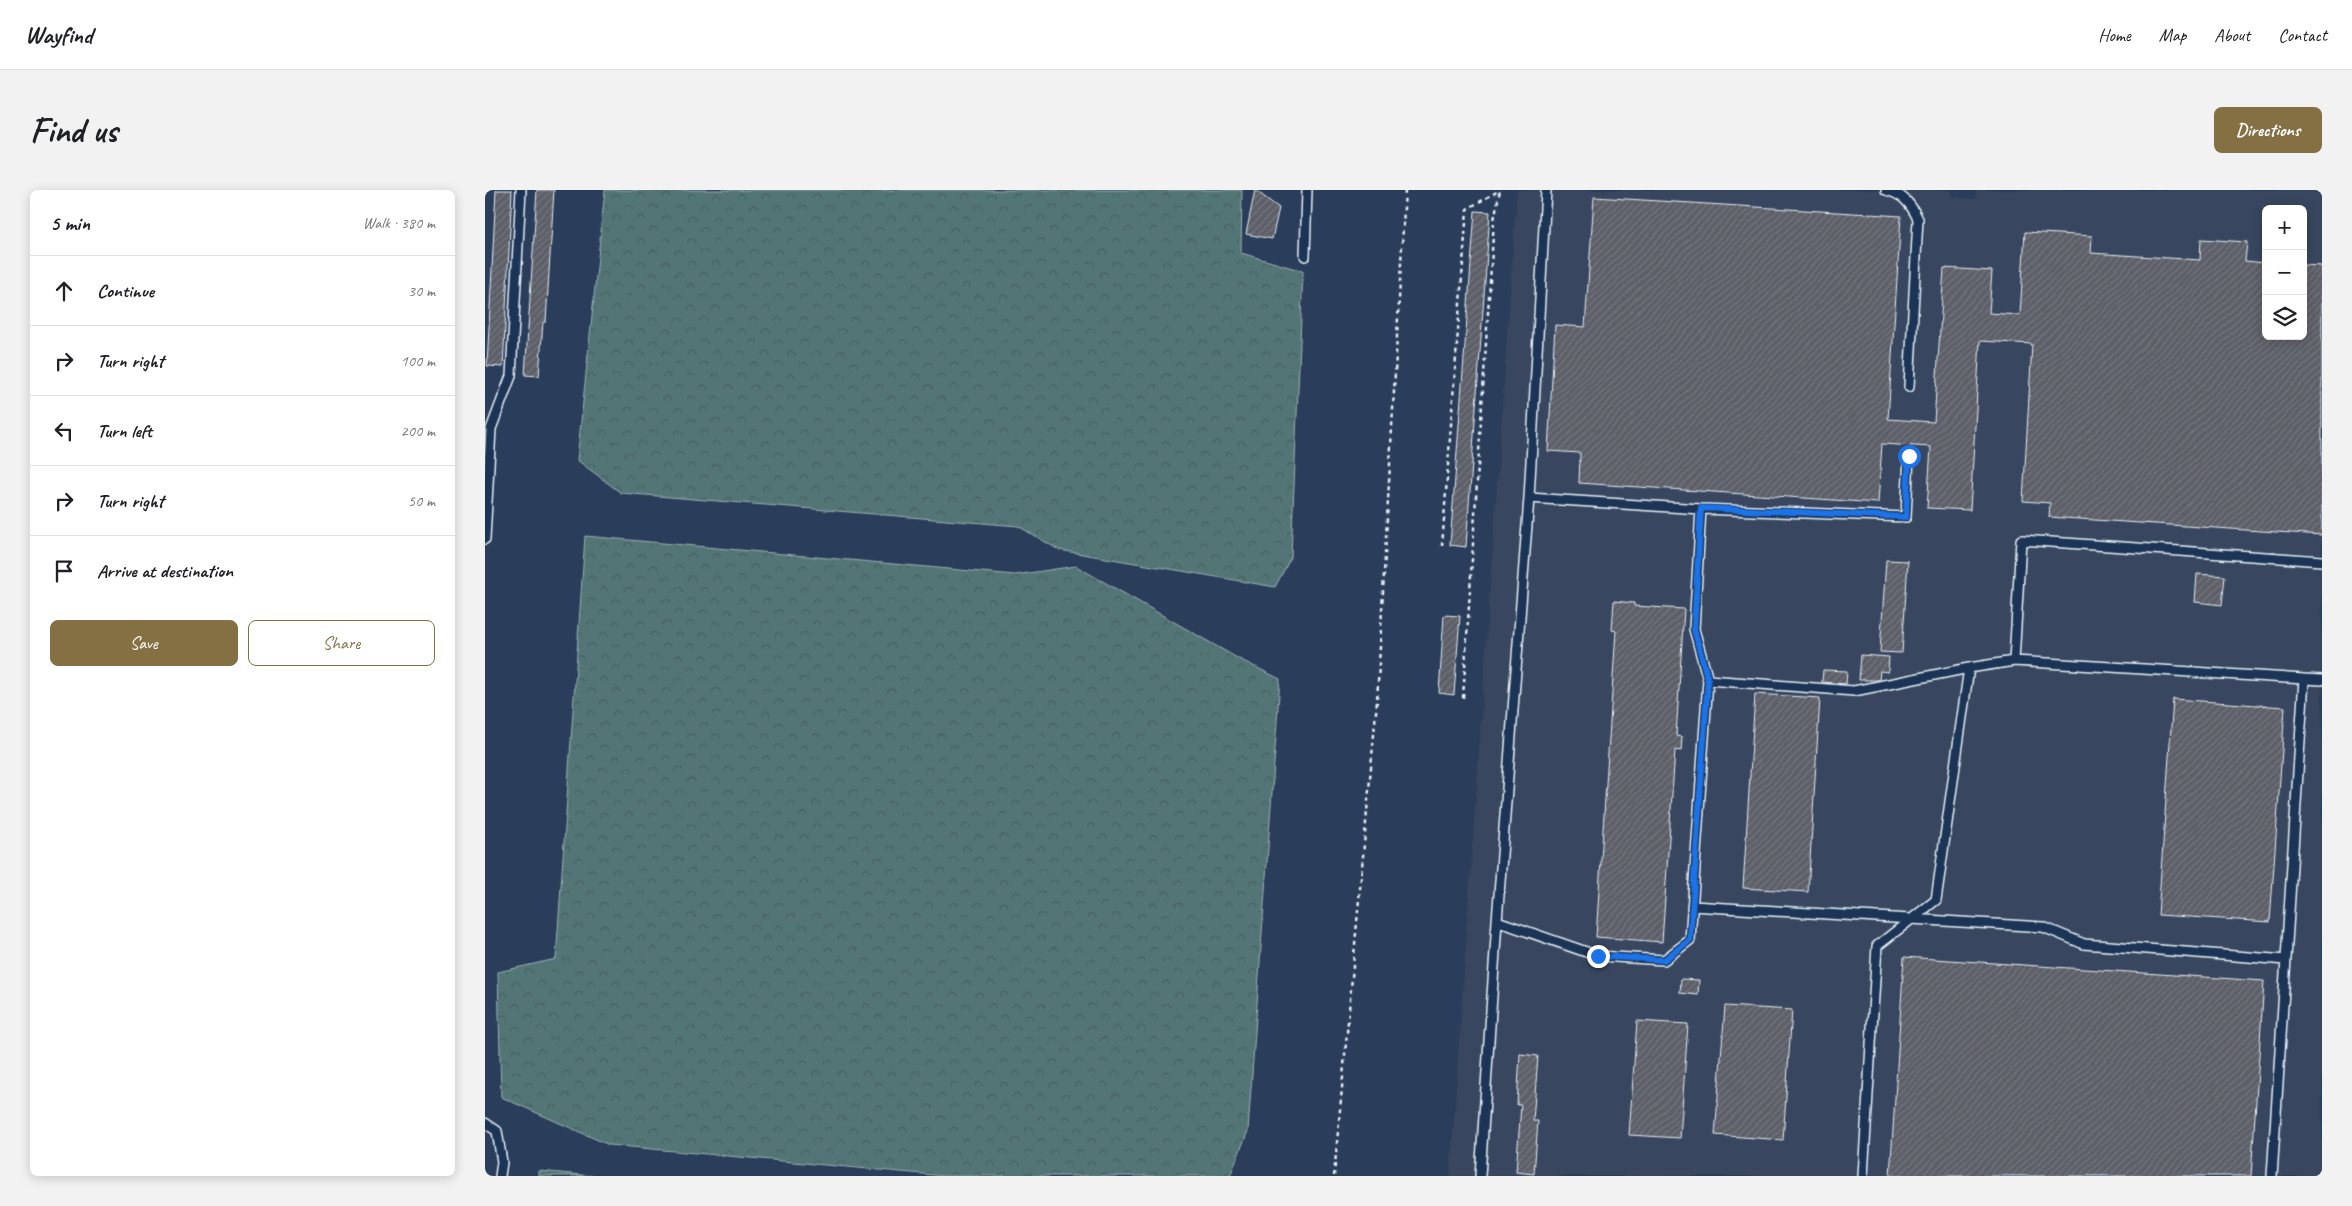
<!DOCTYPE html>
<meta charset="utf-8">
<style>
body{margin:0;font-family:Caveat,sans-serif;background:#f2f2f2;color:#202124}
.controls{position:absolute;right:15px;top:15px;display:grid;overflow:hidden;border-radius:8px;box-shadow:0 2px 12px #0003}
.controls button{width:45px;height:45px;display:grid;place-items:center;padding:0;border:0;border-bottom:1px solid #e0e0e0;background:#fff;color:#202124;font:25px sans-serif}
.stop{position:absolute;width:15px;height:15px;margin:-11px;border:4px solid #1a73e8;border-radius:50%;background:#fff}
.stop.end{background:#1a73e8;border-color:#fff;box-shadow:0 1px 5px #0008}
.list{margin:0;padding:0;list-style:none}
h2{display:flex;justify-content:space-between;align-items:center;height:65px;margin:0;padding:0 20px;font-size:21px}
h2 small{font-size:16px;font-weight:400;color:#757577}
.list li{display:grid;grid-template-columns:32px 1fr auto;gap:15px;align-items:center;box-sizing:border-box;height:70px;padding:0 20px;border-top:1px solid #e0e0e0}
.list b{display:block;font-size:19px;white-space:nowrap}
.list em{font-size:16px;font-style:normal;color:#757577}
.actions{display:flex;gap:10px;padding:15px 20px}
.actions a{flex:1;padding:11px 0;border:1px solid #847042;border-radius:8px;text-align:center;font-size:18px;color:#847042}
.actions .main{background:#847042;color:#fff}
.icon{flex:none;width:28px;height:28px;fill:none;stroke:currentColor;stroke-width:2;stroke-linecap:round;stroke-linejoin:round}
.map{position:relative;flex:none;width:1837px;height:986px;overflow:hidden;border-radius:8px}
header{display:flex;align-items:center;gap:30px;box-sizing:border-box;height:70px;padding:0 25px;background:#fff;border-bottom:1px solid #e0e0e0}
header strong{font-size:24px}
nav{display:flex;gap:28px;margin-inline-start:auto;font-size:18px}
.intro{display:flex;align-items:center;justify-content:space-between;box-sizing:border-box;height:120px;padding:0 30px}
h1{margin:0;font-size:35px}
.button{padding:12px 22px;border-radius:8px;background:#847042;color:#fff;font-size:18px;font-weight:700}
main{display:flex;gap:30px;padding:0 30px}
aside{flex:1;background:#fff;border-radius:8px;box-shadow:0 2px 12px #0003}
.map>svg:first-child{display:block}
</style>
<header>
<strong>Wayfind</strong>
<nav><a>Home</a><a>Map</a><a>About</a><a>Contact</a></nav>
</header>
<div class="intro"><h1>Find us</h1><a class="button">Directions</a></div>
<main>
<aside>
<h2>5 min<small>Walk · 380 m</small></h2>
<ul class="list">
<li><svg class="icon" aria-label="ahead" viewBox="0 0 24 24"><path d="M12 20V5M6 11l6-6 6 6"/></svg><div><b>Continue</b></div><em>30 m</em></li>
<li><svg class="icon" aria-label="right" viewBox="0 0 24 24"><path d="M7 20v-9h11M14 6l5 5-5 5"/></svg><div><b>Turn right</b></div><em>100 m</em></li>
<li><svg class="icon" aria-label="left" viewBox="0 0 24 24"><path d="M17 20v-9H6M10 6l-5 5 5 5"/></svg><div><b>Turn left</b></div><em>200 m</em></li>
<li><svg class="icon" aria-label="right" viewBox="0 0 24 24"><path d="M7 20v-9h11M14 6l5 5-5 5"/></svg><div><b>Turn right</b></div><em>50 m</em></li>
<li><svg class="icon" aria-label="arrive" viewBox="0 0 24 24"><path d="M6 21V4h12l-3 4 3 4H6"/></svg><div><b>Arrive at destination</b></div></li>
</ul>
<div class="actions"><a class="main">Save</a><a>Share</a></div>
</aside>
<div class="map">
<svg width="1837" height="986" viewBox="0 0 1837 986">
<defs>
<pattern id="forest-crowns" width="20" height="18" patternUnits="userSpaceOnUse" patternTransform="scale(1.25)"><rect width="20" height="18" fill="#527575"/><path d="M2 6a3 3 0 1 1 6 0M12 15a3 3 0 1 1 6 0" fill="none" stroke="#4c5e60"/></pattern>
<pattern id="building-hatch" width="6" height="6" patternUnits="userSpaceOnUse" patternTransform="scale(1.25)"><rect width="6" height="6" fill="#5d5e67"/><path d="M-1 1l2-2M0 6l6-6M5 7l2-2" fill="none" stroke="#74767e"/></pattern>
</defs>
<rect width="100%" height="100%" fill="#2a3d5a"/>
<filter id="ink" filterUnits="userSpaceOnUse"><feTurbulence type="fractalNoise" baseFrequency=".02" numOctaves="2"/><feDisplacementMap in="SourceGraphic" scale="10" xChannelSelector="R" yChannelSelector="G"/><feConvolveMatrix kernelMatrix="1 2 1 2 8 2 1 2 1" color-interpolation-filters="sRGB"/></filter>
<g filter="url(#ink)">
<path fill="#39475e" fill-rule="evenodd" d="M1032,0H1466V7L1491,9L1492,0H1837V986H965ZM1781,19H1818V146H1781Z"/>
<path fill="url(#forest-crowns)" stroke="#9db3b6" d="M120,0H757L756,63L818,81L806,367L790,397L574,360L533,336L136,303L92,270Z
M100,346L530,385L591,376L754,469L795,489L763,941L745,986H459L124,955L16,907L13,782L71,769Z
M54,981L108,986H54Z"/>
<path fill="url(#building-hatch)" stroke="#e8f1f8" d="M11,0H27L18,177L2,176Z
M52,0H69L61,132H58L54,186L40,185Z
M770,0L794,18L787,49L761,44Z
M1109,7L1416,26L1403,229L1449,232L1459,78L1507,81L1504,123L1535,125L1540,42L1607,46L1606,63L1715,70L1716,49L1762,52L1760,71L1781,73V146H1818V75L1837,76V345L1564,327L1565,313L1538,311L1547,154L1495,151L1485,320L1442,318L1446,257L1397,254L1393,313L1094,293L1095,263L1063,261L1070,135L1100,137Z
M990,21L1005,22L981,357L965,355Z
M1401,370L1423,371L1417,463L1395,462Z
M1712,384L1740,386L1737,415L1710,412Z
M1129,411L1149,413V416L1199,419L1191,546L1197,547L1196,561L1190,560L1177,752L1111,747L1131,441L1127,440Z
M959,425L975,426L969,505L954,503Z
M1376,465L1404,467L1403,482L1395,481L1394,490H1374Z
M1338,480L1362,481L1361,494L1337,492Z
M1270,504L1335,508L1323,702L1258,698Z
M1688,509L1800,517L1785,732L1673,725Z
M1419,767L1779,791L1766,986H1405Z
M1196,789L1214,790L1213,805L1195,803Z
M1240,816L1307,820L1298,950L1230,945Z
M1152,831L1203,834L1195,948L1144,945Z
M1035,864L1053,866L1048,931H1053L1049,984L1031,982L1036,915H1032Z"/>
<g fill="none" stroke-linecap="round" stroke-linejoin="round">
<defs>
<path id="lane" d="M1061,0L1044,308L1216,319L1421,327L1424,265
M1401,0C1418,4 1426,14 1433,29L1424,197
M820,66L822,0
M1216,319L1209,439L1223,490L1369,501L1484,478
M0,349L6,239L26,186L36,0
M1819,489L1837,490
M1207,716L1558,737L1599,754L1801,770
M1012,731L1044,308
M0,933L12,941L17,972L15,986
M995,986L1012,731L1113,766L1179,770L1205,750L1223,490
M1378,986L1392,756L1451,710L1484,478L1529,471
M1787,986L1819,489L1529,471L1536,350L1837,371"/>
</defs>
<use href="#lane" stroke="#e8f1f8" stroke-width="12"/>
<path stroke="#e8f1f8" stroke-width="2.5" stroke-dasharray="4 4" stroke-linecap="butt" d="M957,356L982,19L1015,0
M978,508L1009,30L1015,0
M849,986L892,511L920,0"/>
<use href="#lane" stroke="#1d3557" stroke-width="9"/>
</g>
</g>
<g fill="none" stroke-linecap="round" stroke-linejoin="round" filter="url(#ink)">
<path stroke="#1a73e8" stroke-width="6" d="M1113,766L1179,770L1205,750L1223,490L1209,439L1216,318L1421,327L1424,266"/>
</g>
</svg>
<div class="controls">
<button>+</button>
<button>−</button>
<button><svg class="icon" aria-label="layers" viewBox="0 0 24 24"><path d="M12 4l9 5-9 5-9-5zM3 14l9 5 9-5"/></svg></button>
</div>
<div class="stop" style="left:1424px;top:266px"></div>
<div class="stop end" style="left:1113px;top:766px"></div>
</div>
</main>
